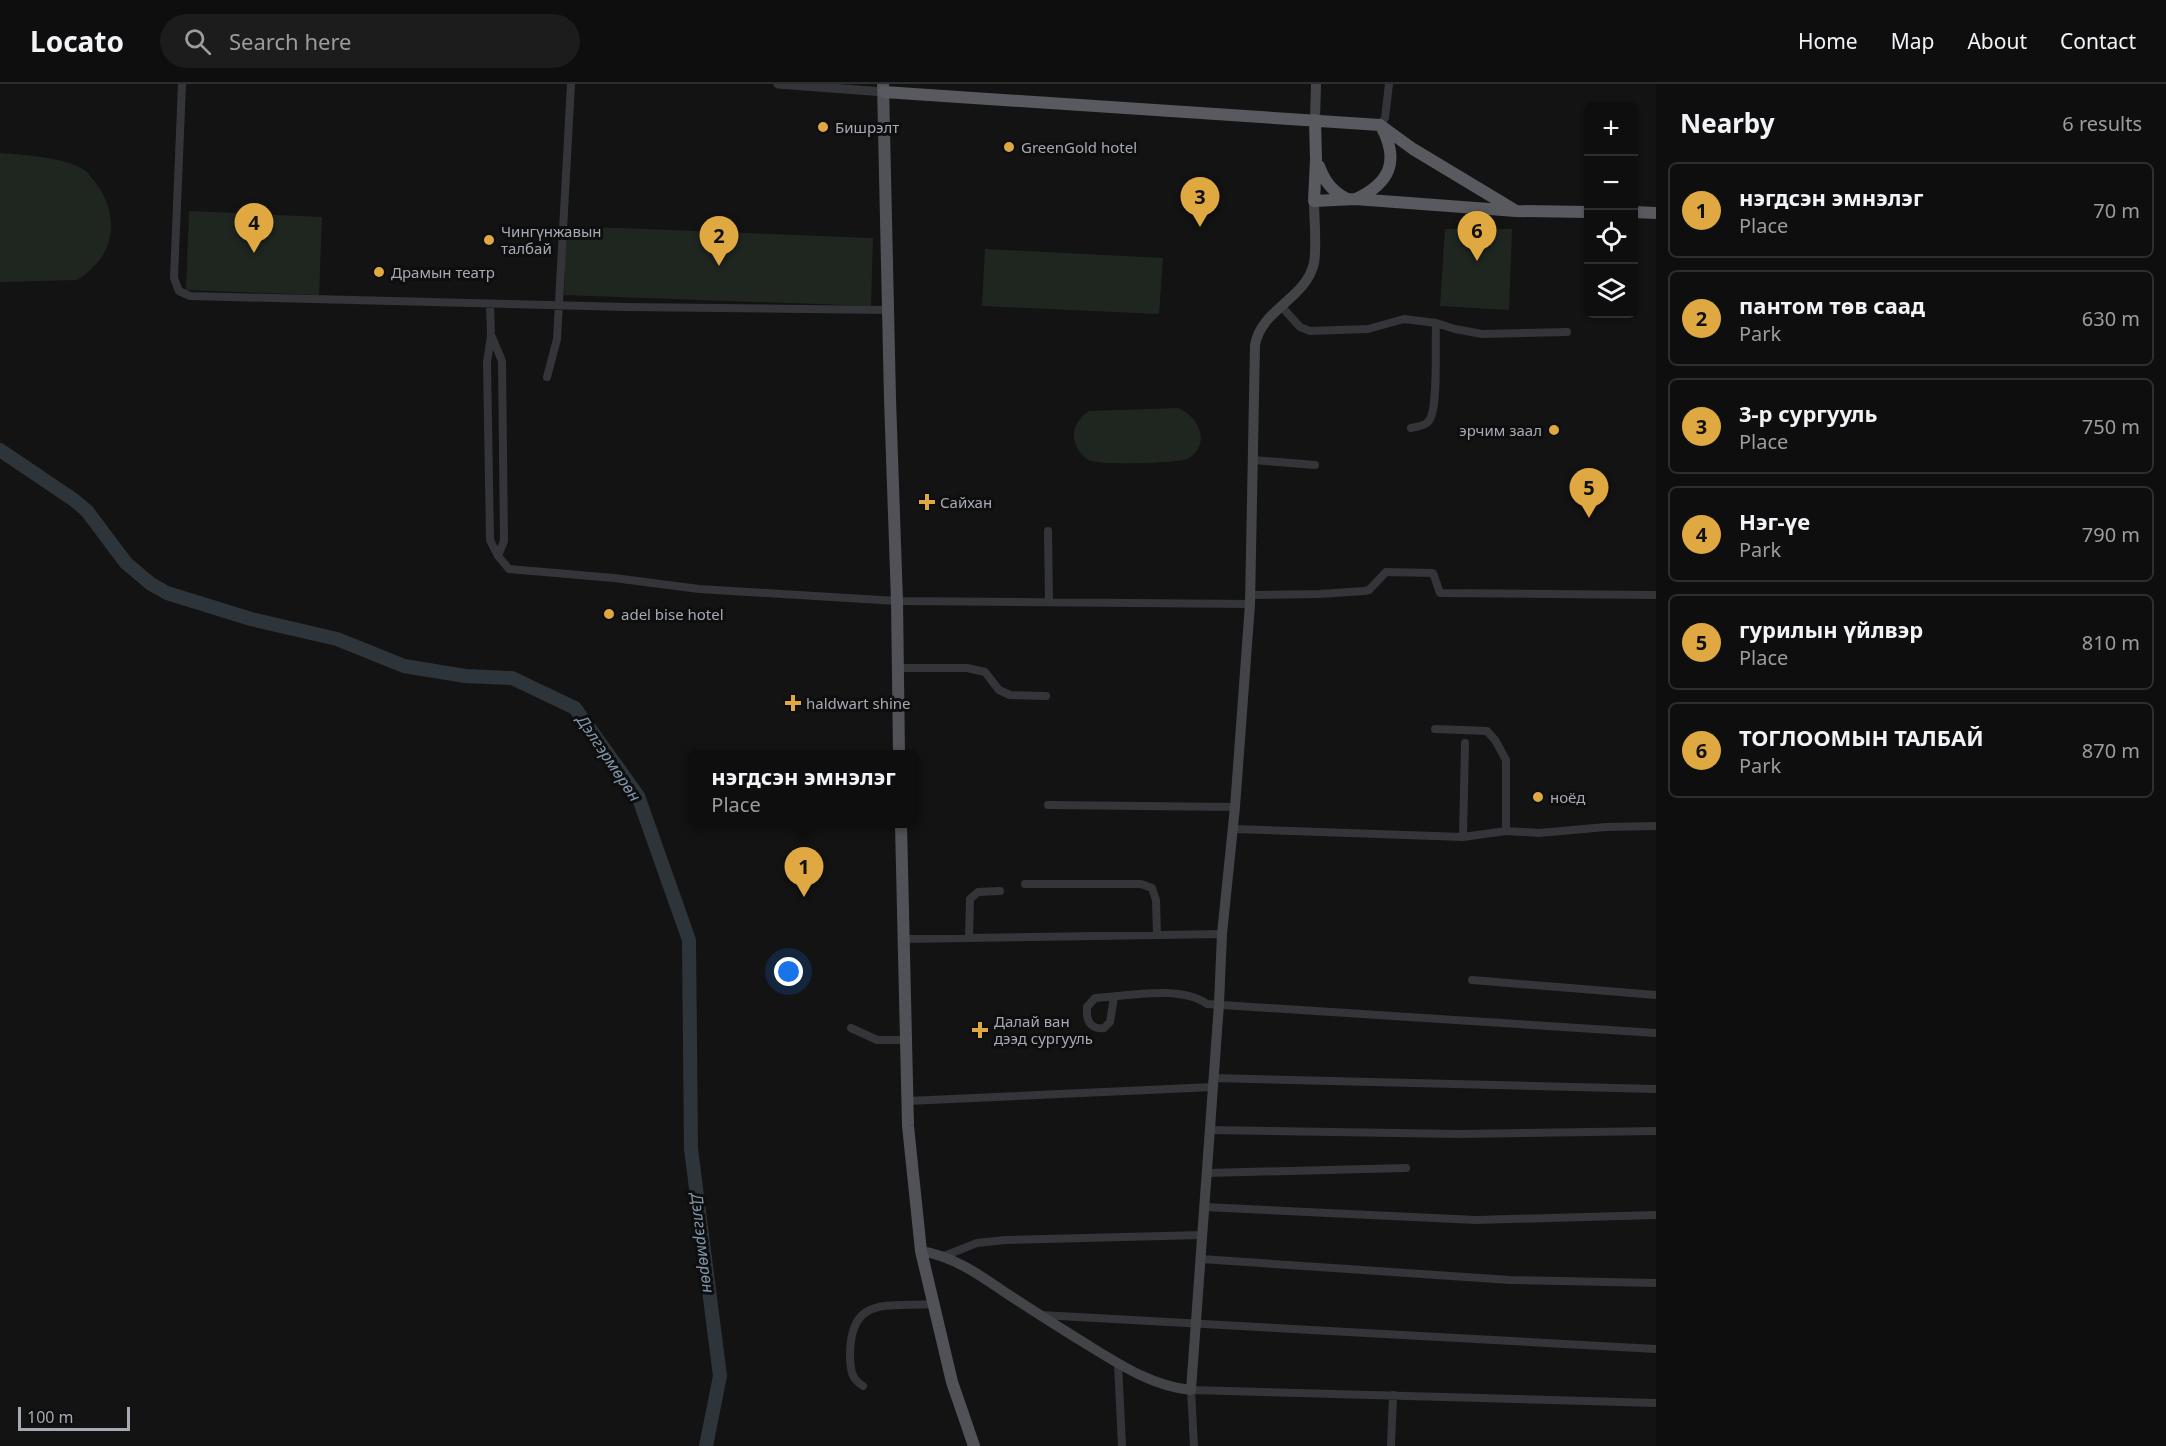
<!DOCTYPE html>
<meta charset="utf-8">
<style>
body{margin:0;font-family:"Noto Sans",sans-serif;background:#1c1c1d;color:#f1f3f6}
.controls{position:absolute;right:18px;top:18px;display:grid;overflow:hidden;border-radius:9px;box-shadow:0 2px 4px #0004}
.controls button{width:54px;height:54px;display:grid;place-items:center;padding:0;border:0;border-bottom:2px solid #2e2e2f;background:#0e0e0f;color:#f1f3f6;font:30px sans-serif}
.scale{position:absolute;left:18px;bottom:15px;width:112px;box-sizing:border-box;padding-left:6px;border:3px solid #a6aab3;border-top:0;font-size:16px;line-height:21px;white-space:nowrap;color:#a6aab3;-webkit-text-stroke:4px #0e0e0f;paint-order:stroke}
.you{position:absolute;left:789px;top:888px;width:21px;height:21px;margin:-15px;border:4px solid #fff;border-radius:50%;background:#1a73e8;box-shadow:0 0 0 9px #1a73e833}
.badge{display:grid;place-items:center;width:39px;height:39px;border-radius:50%;background:#dfa840;color:#111;font-size:20px;font-weight:700}
.pin{position:absolute;translate:-50% -50px;filter:drop-shadow(0 2px 3px #0008)}
.pin::after{content:'';position:absolute;top:32px;width:21px;height:18px;background:inherit;clip-path:polygon(0 0,100% 0,50% 100%)}
.popup{position:absolute;left:688px;top:666px;width:231px;height:78px;box-sizing:border-box;display:grid;place-content:center;border-radius:9px;background:#0e0e0f;filter:drop-shadow(0 2px 4px #0005);font-size:20px;white-space:nowrap;color:#9b9c9e}
.popup b{font-size:22px;color:#f1f3f6}
.popup::after{content:'';position:absolute;left:50%;top:100%;margin-left:-12px;border:12px solid transparent;border-top-color:#0e0e0f}
.list{margin:0;padding:0;list-style:none}
h2{display:flex;justify-content:space-between;align-items:center;height:78px;margin:0;padding:0 24px;font-size:26px}
h2 small{font-size:20px;font-weight:400;color:#9b9c9e}
.list li{display:grid;grid-template-columns:39px 1fr auto;gap:18px;align-items:center;box-sizing:border-box;height:96px;margin:0 12px 12px;padding:0 12px;border:2px solid #2e2e2f;border-radius:9px}
.list b{display:block;font-size:22px;white-space:nowrap}
.list p{margin:0;font-size:20px;white-space:nowrap;color:#9b9c9e}
.list em{font-size:20px;font-style:normal;color:#9b9c9e}
.icon{flex:none;width:33px;height:33px;fill:none;stroke:currentColor;stroke-width:2;stroke-linecap:round;stroke-linejoin:round}
.map{position:relative;flex:none;width:1656px;height:1362px;overflow:hidden}
header{display:flex;align-items:center;gap:36px;box-sizing:border-box;height:84px;padding:0 30px;background:#0e0e0f;border-bottom:2px solid #2e2e2f}
header strong{font-size:28px}
nav{display:flex;gap:33px;margin-inline-start:auto;font-size:21px}
.search{width:420px;height:54px;background:#1c1c1d;display:flex;align-items:center;gap:15px;box-sizing:border-box;padding:0 21px;border-radius:33px;color:#9b9c9e;font-size:22px}
main{display:flex}
aside{flex:1;background:#0e0e0f}
.map>svg:first-child{display:block}
</style>
<header>
<strong>Locato</strong>
<div class="search"><svg class="icon" aria-label="search" viewBox="0 0 24 24"><circle cx="10" cy="10" r="6"/><path d="M15 15l6 6"/></svg>Search here</div>
<nav><a>Home</a><a>Map</a><a>About</a><a>Contact</a></nav>
</header>
<main>
<div class="map">
<svg width="1656" height="1362" viewBox="0 0 1656 1362">
<rect width="100%" height="100%" fill="#131314"/>
<path fill="#1f2620" d="M0,69C24,71 66,73 86,87C89,90 92,95 95,98C115,123 118,159 94,182C88,188 83,193 76,196L0,198Z
M189,127L322,133L319,211L186,206Z
M566,142L873,154L871,222L564,211Z
M1445,145H1512L1509,226L1440,222Z
M985,165L1163,174L1159,230L982,222Z
M1178,324C1200,333 1211,360 1188,375C1173,379 1102,382 1089,376C1080,372 1073,360 1074,349C1075,340 1081,332 1089,327Z"/>
<g fill="none" stroke-linecap="round" stroke-linejoin="round">
<path stroke="#2d353b" stroke-width="14" d="M0,366L74,416L87,427L126,479L151,500L167,509L251,535L337,555L404,582L465,592L512,594L575,624L638,712L689,856L691,1065L720,1292L706,1362"/>
<path stroke="#343539" stroke-width="8" d="M182,0L174,194L179,207L190,212L626,223L889,226
M1380,41L1385,34L1389,0
M490,220L491,252L487,278L490,456L498,472L509,485L614,494L699,505L897,517L1250,520
M1281,222L1300,243L1310,247L1368,245L1404,235L1436,239L1455,245L1482,250L1567,248
M492,253L502,277L504,457L498,472
M547,293L557,255L571,0
M1411,344C1419,342 1428,342 1431,333C1438,316 1435,260 1436,239
M1253,376L1315,381
M1048,447L1049,518
M1251,511L1319,510L1365,507L1369,506L1386,488L1433,489L1440,509L1656,511
M897,584H967L985,588L999,606L1010,611L1046,612
M1435,645L1487,647L1495,656L1506,676V747
M1048,721L1235,723
M1233,745L1463,753L1506,747L1539,749L1606,743L1656,742
M1463,753L1465,659
M1025,800H1141L1152,804L1156,816L1157,851
M969,854L970,815L978,808L1000,807
M903,855L1222,850
M1472,896L1656,911
M1114,913L1110,938L1104,944C1090,946 1086,936 1087,923L1095,914C1128,912 1180,901 1207,920L1656,949
M851,944L877,956H906
M1213,994L1656,1005
M908,1017L1213,1003
M1210,1046L1459,1050L1656,1047
M1207,1089L1406,1084
M1204,1123L1476,1136L1656,1131
M944,1172L977,1159L1005,1156L1202,1151
M1201,1175L1510,1196L1656,1199
M1041,1231L1656,1265
M1118,1280L1122,1362
M863,1302C851,1294 851,1287 850,1274C849,1211 886,1223 933,1220
M1194,1362L1191,1306L1656,1319
M1391,1362L1393,1311"/>
<path stroke="#343539" stroke-width="9" d="M778,0L884,8"/>
<path stroke="#424448" stroke-width="10" d="M1315,36L1316,0
M921,1167C953,1172 980,1191 1006,1209C1032,1226 1057,1242 1083,1258C1117,1279 1151,1302 1191,1306L1219,920L1222,850L1235,723L1250,520L1255,261C1261,225 1306,215 1314,179C1317,163 1314,134 1314,117"/>
<path stroke="#505257" stroke-width="12" d="M883,0L890,315L897,517L899,670
M901,740L908,1042L921,1167L952,1298L974,1362"/>
<path stroke="#585a60" stroke-width="12" d="M884,8L1380,41L1413,65L1516,127
M1315,36L1316,75L1314,117L1355,115L1516,127L1588,128
M1319,82C1325,98 1332,107 1347,115
M1356,115C1390,99 1400,77 1381,42
M1634,128L1656,129"/>
</g>
<g fill="#dfa840" stroke="#0e0e0f" stroke-width="2">
<circle cx="823" cy="43" r="6"/>
<circle cx="1009" cy="63" r="6"/>
<circle cx="489" cy="156" r="6"/>
<circle cx="379" cy="188" r="6"/>
<circle cx="1554" cy="346" r="6"/>
<path d="M924 409h6v6h6v6h-6v6h-6v-6h-6v-6h6z"/>
<circle cx="609" cy="530" r="6"/>
<path d="M790 610h6v6h6v6h-6v6h-6v-6h-6v-6h6z"/>
<circle cx="1538" cy="713" r="6"/>
<path d="M977 937h6v6h6v6h-6v6h-6v-6h-6v-6h6z"/>
</g>
<g text-anchor="middle" dominant-baseline="central" stroke-width="6" stroke-linejoin="round" paint-order="stroke">
<g font-size="15" fill="#a6aab3" stroke="#0e0e0f" text-anchor="start">
<text x="835" y="43">Бишрэлт</text>
<text x="1021" y="63">GreenGold hotel</text>
<text x="501" y="147">Чингүнжавын<tspan x="501" dy="17">талбай</tspan></text>
<text x="391" y="188">Драмын театр</text>
<text x="1542" y="346" text-anchor="end">эрчим заал</text>
<text x="940" y="418">Сайхан</text>
<text x="621" y="530">adel bise hotel</text>
<text x="806" y="619">haldwart shine</text>
<text x="1550" y="713">ноёд</text>
<text x="994" y="937">Далай ван<tspan x="994" dy="17">дээд сургууль</tspan></text>
</g>
<g font-size="16" font-style="italic" fill="#8097ab" stroke="#0e0e0f">
<text transform="translate(609 674) rotate(56)">Дэлгэрмөрөн</text>
<text transform="translate(703 1159) rotate(83)">Дэлгэрмөрөн</text>
</g>
</g>
</svg>
<div class="controls">
<button>+</button>
<button>−</button>
<button><svg class="icon" aria-label="locate" viewBox="0 0 24 24"><circle cx="12" cy="12" r="6"/><path d="M12 2v4M12 18v4M2 12h4M18 12h4"/></svg></button>
<button><svg class="icon" aria-label="layers" viewBox="0 0 24 24"><path d="M12 4l9 5-9 5-9-5zM3 14l9 5 9-5"/></svg></button>
</div>
<div class="scale">100 m</div>
<div class="you"></div>
<div class="pin badge" style="left:804px;top:813px">1</div>
<div class="popup"><b>нэгдсэн эмнэлэг</b>Place</div>
<div class="pin badge" style="left:719px;top:182px">2</div>
<div class="pin badge" style="left:1200px;top:143px">3</div>
<div class="pin badge" style="left:254px;top:169px">4</div>
<div class="pin badge" style="left:1589px;top:434px">5</div>
<div class="pin badge" style="left:1477px;top:177px">6</div>
</div>
<aside>
<h2>Nearby<small>6 results</small></h2>
<ul class="list">
<li><span class="badge">1</span><div><b>нэгдсэн эмнэлэг</b><p>Place</p></div><em>70 m</em></li>
<li><span class="badge">2</span><div><b>пантом төв саад</b><p>Park</p></div><em>630 m</em></li>
<li><span class="badge">3</span><div><b>3-р сургууль</b><p>Place</p></div><em>750 m</em></li>
<li><span class="badge">4</span><div><b>Нэг-үе</b><p>Park</p></div><em>790 m</em></li>
<li><span class="badge">5</span><div><b>гурилын үйлвэр</b><p>Place</p></div><em>810 m</em></li>
<li><span class="badge">6</span><div><b>ТОГЛООМЫН ТАЛБАЙ</b><p>Park</p></div><em>870 m</em></li>
</ul>
</aside>
</main>
